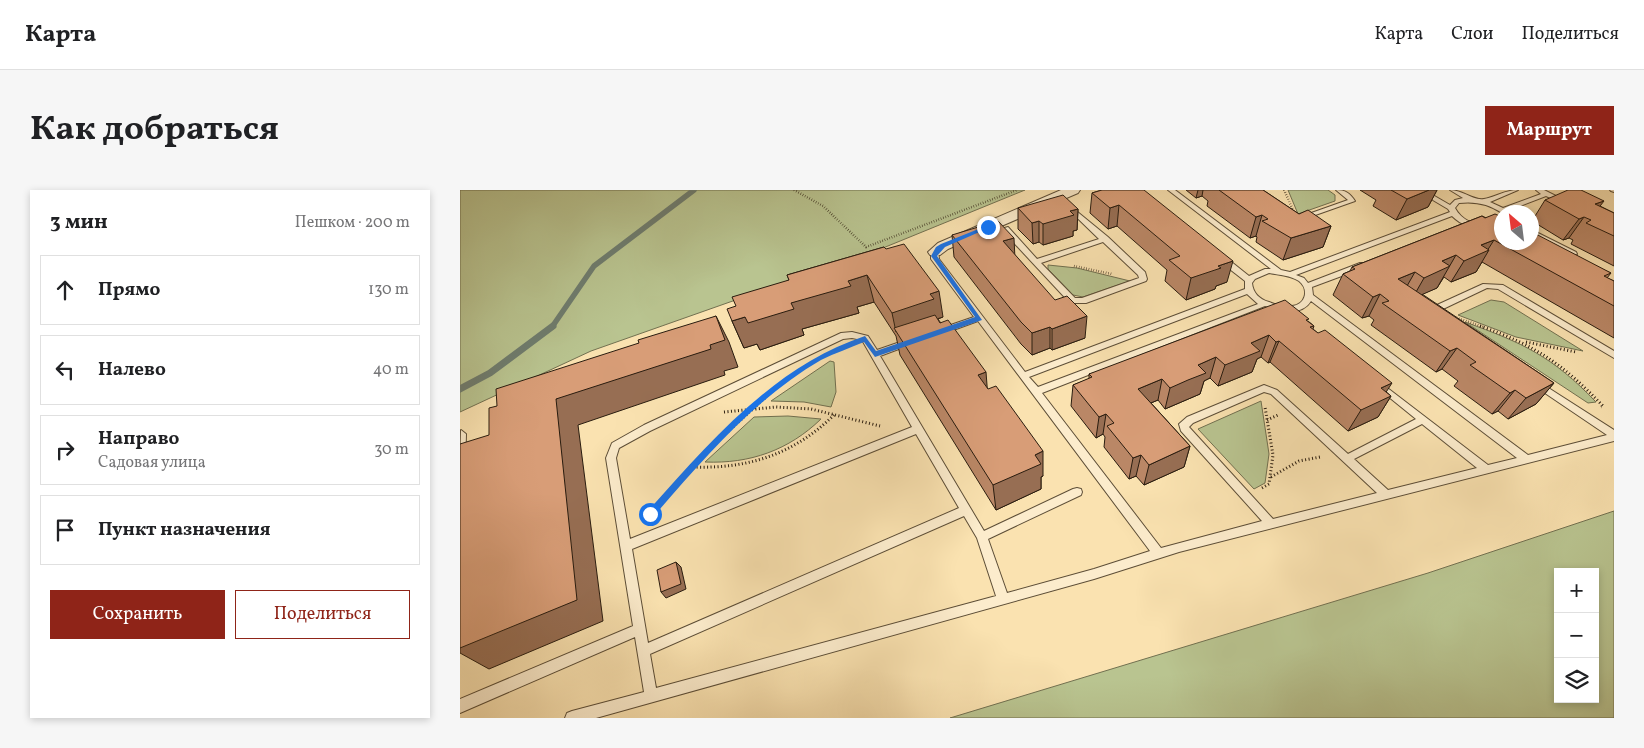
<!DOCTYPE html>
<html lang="ru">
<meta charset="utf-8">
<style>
body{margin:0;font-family:Vollkorn,serif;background:#f6f6f6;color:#202124}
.controls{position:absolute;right:15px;bottom:15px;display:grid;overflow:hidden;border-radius:0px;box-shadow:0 2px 8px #0003}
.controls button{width:45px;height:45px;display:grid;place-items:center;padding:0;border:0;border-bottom:1px solid #e0e0e0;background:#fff;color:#202124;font:25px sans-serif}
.compass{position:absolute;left:1034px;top:15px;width:45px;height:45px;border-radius:50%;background:#fff;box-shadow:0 2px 8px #0003;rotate:332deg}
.stop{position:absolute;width:15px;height:15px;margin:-11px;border:4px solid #1a73e8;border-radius:50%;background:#fff}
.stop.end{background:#1a73e8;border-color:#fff;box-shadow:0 1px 5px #0008}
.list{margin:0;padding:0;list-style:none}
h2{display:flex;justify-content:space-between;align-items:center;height:65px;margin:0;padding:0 20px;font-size:21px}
h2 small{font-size:16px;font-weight:400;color:#757577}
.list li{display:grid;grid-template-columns:32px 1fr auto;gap:15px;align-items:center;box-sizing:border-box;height:70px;margin:0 10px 10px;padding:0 10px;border:1px solid #e0e0e0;border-radius:0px}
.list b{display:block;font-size:19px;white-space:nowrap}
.list p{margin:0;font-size:16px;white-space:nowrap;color:#757577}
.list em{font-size:16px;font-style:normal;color:#757577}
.actions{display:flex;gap:10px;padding:15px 20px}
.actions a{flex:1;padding:11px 0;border:1px solid #8f2418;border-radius:0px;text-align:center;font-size:18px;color:#8f2418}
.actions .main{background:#8f2418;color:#fff}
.icon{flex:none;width:28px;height:28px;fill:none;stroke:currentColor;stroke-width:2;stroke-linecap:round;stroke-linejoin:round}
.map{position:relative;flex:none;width:1154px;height:528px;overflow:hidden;border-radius:0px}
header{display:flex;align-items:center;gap:30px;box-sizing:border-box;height:70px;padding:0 25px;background:#fff;border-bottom:1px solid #e0e0e0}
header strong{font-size:24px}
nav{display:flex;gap:28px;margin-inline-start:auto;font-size:18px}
.intro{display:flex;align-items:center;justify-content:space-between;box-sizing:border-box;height:120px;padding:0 30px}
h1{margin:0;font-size:35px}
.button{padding:12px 22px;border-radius:0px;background:#8f2418;color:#fff;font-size:18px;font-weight:700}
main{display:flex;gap:30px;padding:0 30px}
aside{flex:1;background:#fff;border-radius:0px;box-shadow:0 2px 8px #0003}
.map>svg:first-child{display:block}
</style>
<header>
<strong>Карта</strong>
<nav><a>Карта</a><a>Слои</a><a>Поделиться</a></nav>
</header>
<div class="intro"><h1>Как добраться</h1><a class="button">Маршрут</a></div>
<main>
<aside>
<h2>3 мин<small>Пешком · 200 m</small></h2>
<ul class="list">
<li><svg class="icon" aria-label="ahead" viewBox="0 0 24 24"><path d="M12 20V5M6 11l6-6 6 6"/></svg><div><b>Прямо</b></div><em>130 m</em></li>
<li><svg class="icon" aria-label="left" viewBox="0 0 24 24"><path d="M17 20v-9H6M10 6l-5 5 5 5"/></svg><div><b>Налево</b></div><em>40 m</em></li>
<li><svg class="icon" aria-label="right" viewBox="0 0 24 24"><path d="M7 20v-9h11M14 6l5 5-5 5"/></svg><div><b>Направо</b><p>Садовая улица</p></div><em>30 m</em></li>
<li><svg class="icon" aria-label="arrive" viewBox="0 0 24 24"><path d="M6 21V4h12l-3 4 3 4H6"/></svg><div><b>Пункт назначения</b></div></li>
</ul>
<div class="actions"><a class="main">Сохранить</a><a>Поделиться</a></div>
</aside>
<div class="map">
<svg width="1154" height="528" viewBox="0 0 1154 528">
<rect width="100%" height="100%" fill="#fae2b0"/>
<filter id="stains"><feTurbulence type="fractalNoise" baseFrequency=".004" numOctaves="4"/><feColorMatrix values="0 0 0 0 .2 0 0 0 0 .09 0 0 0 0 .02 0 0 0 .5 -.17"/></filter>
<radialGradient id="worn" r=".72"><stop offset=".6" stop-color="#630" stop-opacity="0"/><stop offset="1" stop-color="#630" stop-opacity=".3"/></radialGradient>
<path fill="#b9c490" stroke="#717050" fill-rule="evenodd" d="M0,0H565L423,58L131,161L0,222Z
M828,0H868L875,5V11L838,24Z
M588,75L617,78L670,91L623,107L613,105L588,79Z
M1031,110L1044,112L1123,161L1056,147L998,125Z
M1005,132C1063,153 1092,166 1136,212L1128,213Z
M370,171L374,172L376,202L371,217L344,212L311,211Z
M801,211L809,264L805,293L794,299L738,239Z
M328,226L361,229C329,260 290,274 245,272L294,227Z
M1154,321V528H490L968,383ZM1098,382H1135V509H1098Z"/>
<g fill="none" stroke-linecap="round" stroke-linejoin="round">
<path stroke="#6f7d6f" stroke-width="5.5" d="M92,137L134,76L234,0"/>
<path stroke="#6f7d6f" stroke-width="7" d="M0,199L30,183L93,136"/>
<defs>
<path id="lane" d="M708,0H715L821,80L830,82L990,22L988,19L956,0H964L990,15L995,10L1003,8L990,0C1003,0 1013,11 1024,9C1036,7 1045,0 1058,0L1030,12L1043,18L1081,4L1076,0H1084L1106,11L1107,12L1104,14L1086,6L1042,23C1029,14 1015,11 999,13L995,18C1004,35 1024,37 1042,34V38C1024,41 1005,39 992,26L836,85L844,88L848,93L900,73H906V77L852,97L853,105L1068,265L1147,245L1073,195L1071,193L1073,191L1076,190L1154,240V251L719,362L634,389L136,528H105L107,523L112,521L184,502L175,447L0,523V509L173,436L146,268L152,253L184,235L381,143L392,142L408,146L417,160L446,150H452L453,152L452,154L420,166L524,341L613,299L617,298L621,299L622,302L621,305L528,349L547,403L634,379L690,361L518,131L485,143H479V139L514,127L471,69V62L475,60H478L479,69L565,182L785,99V91L758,70V66H764L789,86L805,79H811ZM809,83C819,85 830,85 839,91C850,100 845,115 832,116C823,117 816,115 809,112C799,109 793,103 792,93L795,89ZM787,104L798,114L578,197L569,187ZM851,111L1057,268L1028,275L917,190L914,191L912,193L914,195L956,229L888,264L817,200L804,195L727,227L719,234L721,241L802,331L701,358L582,203L805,116C820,121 841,127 851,111ZM392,148L402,150L452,237L170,349L156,268L159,258L190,241L383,149ZM804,202L811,204L917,303L813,329L729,237L733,233ZM962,234L1017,278L928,300L894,269ZM456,244L499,318L188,453L172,359ZM504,326L517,348L536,406L196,498L190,464Z
M876,0C885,0 890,3 895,11L844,29H840V27L888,10Z
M1150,0H1154V2L1151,1Z
M609,15L648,47L685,82L687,89L686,91L626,113H610L541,39L548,37L577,69L639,49L607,18L606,17ZM643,52L678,85L679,88L622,108H615L581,73Z
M1072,40L1116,62L1117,64L1113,66H1110L1072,45Z
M1023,94L1043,95L1154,161V168L1038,99L1027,98L983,119L979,122L981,125L980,127L977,128L974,127L971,121L977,115Z
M1,240L6,244L5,279L4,282L0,283Z"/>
<path id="street" d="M601,0H620L618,3L488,59L480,65H470L468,62L478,53Z"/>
</defs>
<use href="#lane" stroke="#5d4e37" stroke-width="2"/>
<use href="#street" stroke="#5d4e37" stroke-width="2"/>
<path stroke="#291c0f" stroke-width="2.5" stroke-dasharray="0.5 2" stroke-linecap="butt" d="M334,0L363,16L406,57L557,0
M824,0L833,20
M614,76L652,84
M994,127L1024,137"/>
<path stroke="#291c0f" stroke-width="3" stroke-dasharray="1 2.5" stroke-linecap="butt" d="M1020,136C1075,155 1103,174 1143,216L1141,217
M1066,152L1116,162
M264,222L316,217L351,219L420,236
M807,230L818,225
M233,277C289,279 334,264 374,225
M811,287L839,271L860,267
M802,298L809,294L813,265L805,217
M203,310L241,266L319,195"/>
<path stroke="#291c0f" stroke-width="4" stroke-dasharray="1 3" stroke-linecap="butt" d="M183,329L204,309"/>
<use href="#lane" fill="#fceccc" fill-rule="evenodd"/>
<use href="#street" fill="#fceccc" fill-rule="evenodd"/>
</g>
<path fill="#ba8766" stroke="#291c0f" d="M642,0L767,92L756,96L755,99L726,110L705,91L707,80L657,36L648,39L630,23L632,3Z
M726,0H803L839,24L871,36L863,57L823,70L796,52L797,47L796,46L790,48L747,16L748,11L742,6L736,8Z
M900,0H977L968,17L936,30L913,16L916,10Z
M1085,10L1140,16L1154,23V76L1111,54L1113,50L1109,48L1103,50L1072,31Z
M558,18L618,19L617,40L613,41V46L583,55L579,52L573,54L558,39Z
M1022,26L1151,83L1147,88L1154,91V148L1022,72L1016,82L991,92L984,87L977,98L962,104L1094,193L1076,214L1048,229L1038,221L1032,224L994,196L998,191L982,179L976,182L911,135L914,130L909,126L902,128L873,105L883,84L890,81L892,77Z
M492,45L554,64L625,148L592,160L590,158L572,165L561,154L494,67Z
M424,57L483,127L478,129L527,198L583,286L581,287V299L536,320L440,165L436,146L414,112L397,117L399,123L342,139L344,145L300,160L297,154L284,158L272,131L276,116L329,90L327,85Z
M848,131L854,136L853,139L931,206L918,227L888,241L810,172L808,173L801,167L797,169L792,182L758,196L750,188L744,191L740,204L705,219L698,210L691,213L730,256L724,277L684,295L676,286L669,289L644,257L645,247L643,244L636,248L611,216L613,195L629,189V184Z"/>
<path fill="#976e53" stroke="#291c0f" d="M738,0H743L742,6L736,8Z
M969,0H977L968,17L936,30L947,9Z
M1144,11L1130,29L1135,14Z
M659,15L657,36L648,39L650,18Z
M618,19L617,40L613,41V46L583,55V34L610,21Z
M802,25L796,46L790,48L796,27Z
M1124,27L1109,48L1103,50L1119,29Z
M579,31V52L573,54L572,33Z
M871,36L863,57L823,70L831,48Z
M554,48L555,69L543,51Z
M1034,50L1027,61L1029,60L1016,82L991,92L1004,71L1021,55Z
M996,65L977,98L952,109L964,88L982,71Z
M773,71L767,92L756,96L755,99L726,110L731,88L758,76Z
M955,82L943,103L927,110L938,89Z
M407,85L414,112L397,117L399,123L342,139L344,145L300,160L297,154L284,158L272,131L331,113L388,91Z
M479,101L483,127L436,142L432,123L470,104Z
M920,104L909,126L902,128L913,107Z
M256,126L269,152L278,177L264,181L265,185L118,235L143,431L29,479L0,463V458L96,209Z
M627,126L625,148L592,160V139Z
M590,137V158L572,165V143Z
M809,145L801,167L797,169L792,182L758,196L765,175L791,153Z
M819,151L810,172L808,173L816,152Z
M997,158L982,179L976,182L990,161Z
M756,167L750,188L744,191L740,204L705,219L710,198L738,175Z
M526,182L528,208L518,185Z
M702,189L698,210L674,220L678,199Z
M932,193L921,210L931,206L918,227L888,241L901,220L921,198Z
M1094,193L1076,214L1048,229L1066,208Z
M1055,200L1038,221L1032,224L1050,203Z
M646,224L643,244L636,248L639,227Z
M730,256L724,277L684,295L689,275Z
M583,261V286L581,287V299L536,320L533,295L575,265Z
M681,265L676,286L669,289L673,268Z
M216,372L221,377L226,399L206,408L201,402Z"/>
<path fill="#d89d77" stroke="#291c0f" d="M642,0H684L773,71L758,76L761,78L731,88L709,70L720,66L659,15L650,18L632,3Z
M759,0H803L839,24L848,20L871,36L831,48L802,31L808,29L802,25L796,27Z
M931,0H969L947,9Z
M1108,0H1121L1144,11L1135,14L1154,23V46L1126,33L1131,30L1124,27L1119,29L1085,10Z
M603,5L618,19L610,21L614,25L583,34L579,31L572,33L558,18Z
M1035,24L1042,27V52H1072V42L1151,83L1144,86L1154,91V116L1034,50L1021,55L1029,60L1004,71L996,65L982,71L990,76L964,88L955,82L938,89L1094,193L1066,208L1055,200L1050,203L1010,175L1016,172L997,158L990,161L922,113L929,111L920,104L913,107L883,84L895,79L892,77L1022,26L1025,28Z
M538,31L554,48L543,51L595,110L607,106L627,126L592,139L590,137L572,143L561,132L492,45Z
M444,54L479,101L470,104L474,109L432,123L407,85L388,91L391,96L331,113L334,119L288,133L285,127L272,131L267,119L276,116L272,107L329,90L327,85L424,57L426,59Z
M825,110L849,129L846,130L854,136L850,137L858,143L865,140L932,193L921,198L931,206L901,220L819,151L816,152L809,145L791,153L800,161L765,175L756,167L738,175L746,183L728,190L710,198L702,189L678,199L730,256L689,275L681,265L673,268L647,236L654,233L646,224L639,227L613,195L632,187L629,184Z
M475,125L480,133L488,130L526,182L518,185L528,199L536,196L583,261L575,265L581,274L533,295L434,138Z
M256,126L265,150L250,155L251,159L96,209L117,410L0,458V254L29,245V218L37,216L36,199L179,153L178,150Z
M216,372L221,394L201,402L197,380Z"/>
<path fill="#1a73e8" d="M526,36L531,37L485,57L477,66L522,130L415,167L404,152C390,158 375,163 361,170C294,209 243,270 193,327H187V322C249,253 314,176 405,146L416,161L515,127L471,66L476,57L481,54Z"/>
<rect width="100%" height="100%" filter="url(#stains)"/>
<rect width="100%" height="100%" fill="url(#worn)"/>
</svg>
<div class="controls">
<button>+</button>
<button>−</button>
<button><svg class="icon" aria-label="layers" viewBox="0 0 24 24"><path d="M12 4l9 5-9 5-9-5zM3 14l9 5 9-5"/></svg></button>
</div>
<svg class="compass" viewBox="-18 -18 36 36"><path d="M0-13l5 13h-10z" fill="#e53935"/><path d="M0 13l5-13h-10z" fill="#757577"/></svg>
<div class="stop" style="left:190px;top:324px"></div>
<div class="stop end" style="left:528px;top:37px"></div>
</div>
</main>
